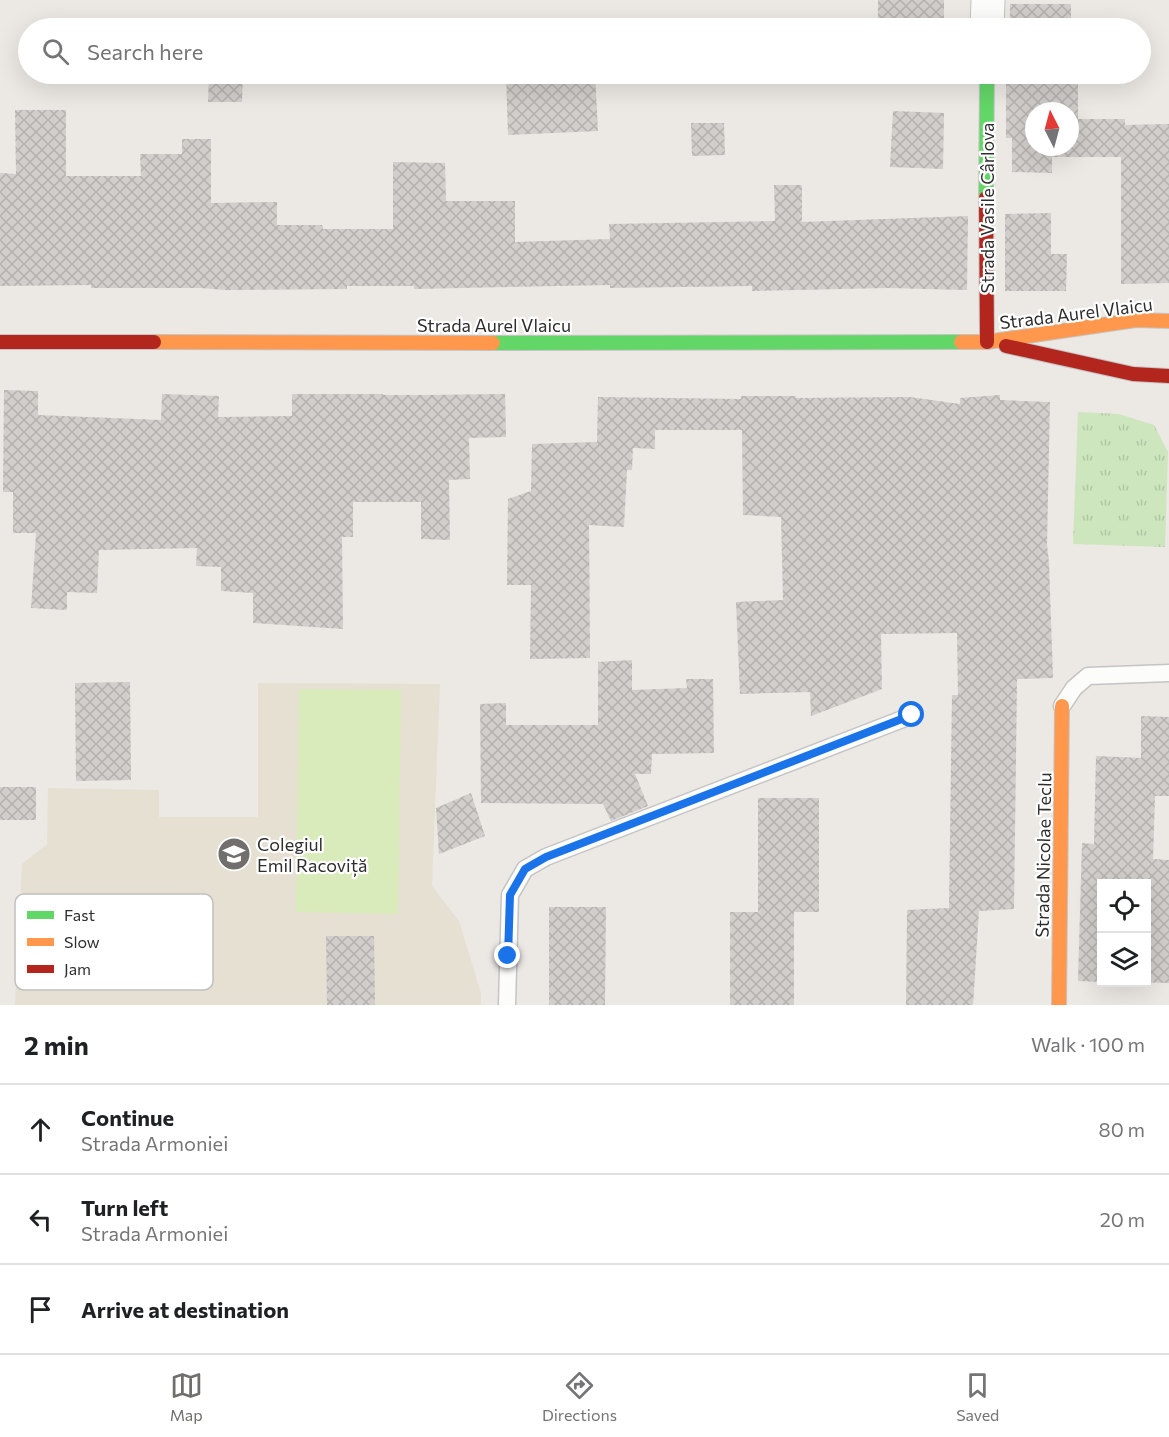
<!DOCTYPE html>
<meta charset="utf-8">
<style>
body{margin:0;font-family:Commissioner,sans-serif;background:#f6f6f6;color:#202124}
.controls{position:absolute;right:18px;bottom:18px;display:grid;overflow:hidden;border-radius:0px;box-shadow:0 6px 24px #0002}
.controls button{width:54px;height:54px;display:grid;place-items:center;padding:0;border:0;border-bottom:2px solid #e0e0e0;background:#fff;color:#202124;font:30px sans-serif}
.compass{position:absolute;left:1025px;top:102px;width:54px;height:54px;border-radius:50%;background:#fff;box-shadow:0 6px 24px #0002;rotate:354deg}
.stop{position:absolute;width:18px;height:18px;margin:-14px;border:4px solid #1a73e8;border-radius:50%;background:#fff}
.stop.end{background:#1a73e8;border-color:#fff;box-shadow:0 2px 6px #0008}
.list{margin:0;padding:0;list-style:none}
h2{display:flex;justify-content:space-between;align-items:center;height:78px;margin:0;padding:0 24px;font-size:26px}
h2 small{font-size:20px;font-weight:400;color:#757577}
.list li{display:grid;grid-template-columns:39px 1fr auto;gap:18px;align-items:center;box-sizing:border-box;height:90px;padding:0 24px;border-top:2px solid #e0e0e0}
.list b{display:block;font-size:22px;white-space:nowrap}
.list p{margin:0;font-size:20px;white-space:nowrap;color:#757577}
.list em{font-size:20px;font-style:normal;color:#757577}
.icon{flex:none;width:33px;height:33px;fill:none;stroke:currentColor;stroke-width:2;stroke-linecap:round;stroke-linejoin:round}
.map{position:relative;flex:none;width:1169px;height:1005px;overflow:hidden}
.search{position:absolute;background:#fff;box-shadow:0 6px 24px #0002;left:18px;right:18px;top:18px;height:66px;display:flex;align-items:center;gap:15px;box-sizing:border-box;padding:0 21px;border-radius:33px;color:#757577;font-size:22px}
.sheet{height:348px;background:#fff}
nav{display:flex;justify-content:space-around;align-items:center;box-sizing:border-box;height:84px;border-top:2px solid #e0e0e0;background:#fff;font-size:16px;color:#757577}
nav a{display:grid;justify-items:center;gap:3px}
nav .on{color:#706f6e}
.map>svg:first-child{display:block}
</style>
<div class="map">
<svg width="1169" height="1005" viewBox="0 0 1169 1005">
<defs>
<pattern id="park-tufts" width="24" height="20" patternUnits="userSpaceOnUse" patternTransform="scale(1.5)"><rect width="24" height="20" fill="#cee6be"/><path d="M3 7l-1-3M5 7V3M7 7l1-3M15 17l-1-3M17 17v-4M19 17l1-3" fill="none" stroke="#b1c6a4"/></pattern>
<pattern id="building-cross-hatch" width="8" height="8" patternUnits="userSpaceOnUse" patternTransform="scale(1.5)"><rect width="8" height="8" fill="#d1cecb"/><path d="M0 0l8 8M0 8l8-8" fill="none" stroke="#b4b1af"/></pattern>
</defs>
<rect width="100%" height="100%" fill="#ece8e4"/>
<path fill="#e6e0d3" d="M258,683L440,684L432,886L459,921L481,993V1005H15L22,864L47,844L48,788L159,790V817H258Z"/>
<path fill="url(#park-tufts)" d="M1078,412L1119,414L1154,425L1168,452L1165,547L1073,544Z"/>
<path fill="#d9eabb" d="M299,689L401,690L398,914L296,912Z"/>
<path fill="url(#building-cross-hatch)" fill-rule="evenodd" d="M878,0H944V28H878Z
M1010,4H1071V28H1010Z
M209,74H243L242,102H208Z
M506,74H595L598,131L508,135Z
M1006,74H1078V119H1125V125L1169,124V283L1121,284V157H1052V173L1012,172V138H1006ZM1034,111H1070V147H1034Z
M15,110H66V176H141L140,154H182V139H211V203L277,202V225H322L323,229H393V162L445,163L446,201H515V242L610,239L609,224L775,221L774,185H802V222L968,216L967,290L888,288L752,291V286L610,288V285L414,289V286H347V289L226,290L200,288H91V285L0,286V173L16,174Z
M893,111L944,113L943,169L890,167Z
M691,123H724L725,155L692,156Z
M1051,213V254H1067L1066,291H1005V214Z
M4,390L38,391V415L161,420L162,394L219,396L218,417L292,416V394H383V395H426L505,394L506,437L469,438L470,479L449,480L450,540L421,539V502H353V537H342L343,629L253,623V593L221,591V567L196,566L197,548L99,550L97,593L67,592V610L31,608L36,533H13V492H3Z
M1000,395V400L1050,402L1047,544L1049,563L1053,678L1017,679L1014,909L979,911L973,1005H906L907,910L949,908L952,695H958L957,633L881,634L882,689L811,716L810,692L740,694L736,602L783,600L781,517L743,515L742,430H655V449L633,448L632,470H627L624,527L589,525L590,658L530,659L531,585H507L508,499L531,491L532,444L597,442L598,397L741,399V396H796V398L910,397L960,404V398Z
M632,660V690L687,688L686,679H713L714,753L652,754L651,774H635L648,806L611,821L603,804L481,803L480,704L506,703V725H598V662Z
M130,682L131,780L76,781L75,683Z
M1141,716L1169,717V796H1155L1153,859L1169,860V983L1128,982H1146V884H1101V982L1078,981L1082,843L1094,844L1096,756L1141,758Z
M0,787H36V820H0Z
M471,793L485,836L439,854L436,808Z
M758,798H819V912H794V1005H730V912H758Z
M549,907H606L605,1005H549Z
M326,936H374L375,1005H327Z"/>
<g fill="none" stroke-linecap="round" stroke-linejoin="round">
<defs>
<path id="lane" d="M1062,706L1074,688L1088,676L1169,673
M507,1005L510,895L525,869L546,857L913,715"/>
<path id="street" d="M987,28L988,0"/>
<path id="fast" d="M986,198L987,74
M493,343L961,342"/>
<path id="slow" d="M154,342L493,343
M961,342H987L1136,320L1169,321
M1059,1005L1062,706"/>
<path id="jam" d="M986,198L987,342
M0,342H154
M1006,346L1133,374L1169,376"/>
</defs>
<use href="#lane" stroke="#c5c4c5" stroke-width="19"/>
<use href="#street" stroke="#c5c4c5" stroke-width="35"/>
<use href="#fast" stroke="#c5c4c5" stroke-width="16"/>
<use href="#slow" stroke="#c5c4c5" stroke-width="16"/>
<use href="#jam" stroke="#c5c4c5" stroke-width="16"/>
<use href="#lane" stroke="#fcfcfb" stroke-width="16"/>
<use href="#street" stroke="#fcfcfb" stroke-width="33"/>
<use href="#fast" stroke="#63d668" stroke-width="14"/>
<use href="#slow" stroke="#ff974d" stroke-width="14"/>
<use href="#jam" stroke="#b3261e" stroke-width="14"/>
</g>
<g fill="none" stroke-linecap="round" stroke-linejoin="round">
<path stroke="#1a73e8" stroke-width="8" d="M508,956L510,895L525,869L546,857L912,715"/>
</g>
<defs>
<symbol id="university-disc" viewBox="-11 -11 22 22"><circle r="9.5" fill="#706f6e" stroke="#fff"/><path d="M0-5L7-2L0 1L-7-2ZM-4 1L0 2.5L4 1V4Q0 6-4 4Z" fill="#fff"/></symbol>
</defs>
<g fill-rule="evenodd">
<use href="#university-disc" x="215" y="835" width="38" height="38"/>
</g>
<g text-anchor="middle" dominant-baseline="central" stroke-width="4.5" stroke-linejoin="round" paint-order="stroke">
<g font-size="18" fill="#2e2e2e" stroke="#fff">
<text transform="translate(987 208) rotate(-90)">Strada Vasile Cârlova</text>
<text transform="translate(1076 313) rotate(-7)">Strada Aurel Vlaicu</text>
<text x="494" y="325">Strada Aurel Vlaicu</text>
<text transform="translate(1043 855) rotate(-89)">Strada Nicolae Teclu</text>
</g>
<g font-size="18" fill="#2e2e2e" stroke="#fff" text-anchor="start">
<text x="257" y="844">Colegiul<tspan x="257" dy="21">Emil Racoviță</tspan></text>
</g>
</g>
<rect x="15" y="894" width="198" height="96" rx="9" fill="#fff" stroke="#c0c0c0" stroke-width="1.5"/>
<rect x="27" y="911" width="27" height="8" fill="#63d668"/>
<rect x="27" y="938" width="27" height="8" fill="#ff974d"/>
<rect x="27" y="965" width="27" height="8" fill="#b3261e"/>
<g font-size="16" fill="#2e2e2e">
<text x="64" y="921">Fast</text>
<text x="64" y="948">Slow</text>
<text x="64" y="975">Jam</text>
</g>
</svg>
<div class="controls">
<button><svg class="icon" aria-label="locate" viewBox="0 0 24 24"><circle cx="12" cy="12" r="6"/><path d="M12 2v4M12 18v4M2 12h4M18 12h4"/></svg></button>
<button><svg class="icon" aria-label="layers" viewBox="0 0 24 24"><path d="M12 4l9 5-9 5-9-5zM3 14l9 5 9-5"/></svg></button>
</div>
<svg class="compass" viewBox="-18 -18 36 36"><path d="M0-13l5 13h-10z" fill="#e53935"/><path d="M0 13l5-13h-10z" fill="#757577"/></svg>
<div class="stop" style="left:912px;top:715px"></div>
<div class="stop end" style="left:508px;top:956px"></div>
<div class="search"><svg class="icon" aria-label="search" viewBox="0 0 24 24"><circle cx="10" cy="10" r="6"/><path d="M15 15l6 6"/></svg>Search here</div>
</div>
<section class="sheet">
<h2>2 min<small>Walk · 100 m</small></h2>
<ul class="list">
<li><svg class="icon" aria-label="ahead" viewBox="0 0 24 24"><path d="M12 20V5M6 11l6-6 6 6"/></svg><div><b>Continue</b><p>Strada Armoniei</p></div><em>80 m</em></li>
<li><svg class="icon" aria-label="left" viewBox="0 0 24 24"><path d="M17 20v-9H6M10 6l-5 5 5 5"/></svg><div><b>Turn left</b><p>Strada Armoniei</p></div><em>20 m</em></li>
<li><svg class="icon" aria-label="arrive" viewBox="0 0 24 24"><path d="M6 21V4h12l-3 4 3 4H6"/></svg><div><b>Arrive at destination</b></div></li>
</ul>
</section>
<nav>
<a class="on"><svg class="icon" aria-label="map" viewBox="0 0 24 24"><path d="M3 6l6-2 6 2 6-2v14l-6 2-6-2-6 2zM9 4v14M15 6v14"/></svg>Map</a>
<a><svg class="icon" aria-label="directions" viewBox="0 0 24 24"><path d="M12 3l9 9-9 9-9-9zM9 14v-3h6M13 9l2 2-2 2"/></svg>Directions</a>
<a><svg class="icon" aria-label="saved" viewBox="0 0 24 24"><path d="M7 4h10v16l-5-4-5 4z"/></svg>Saved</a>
</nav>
